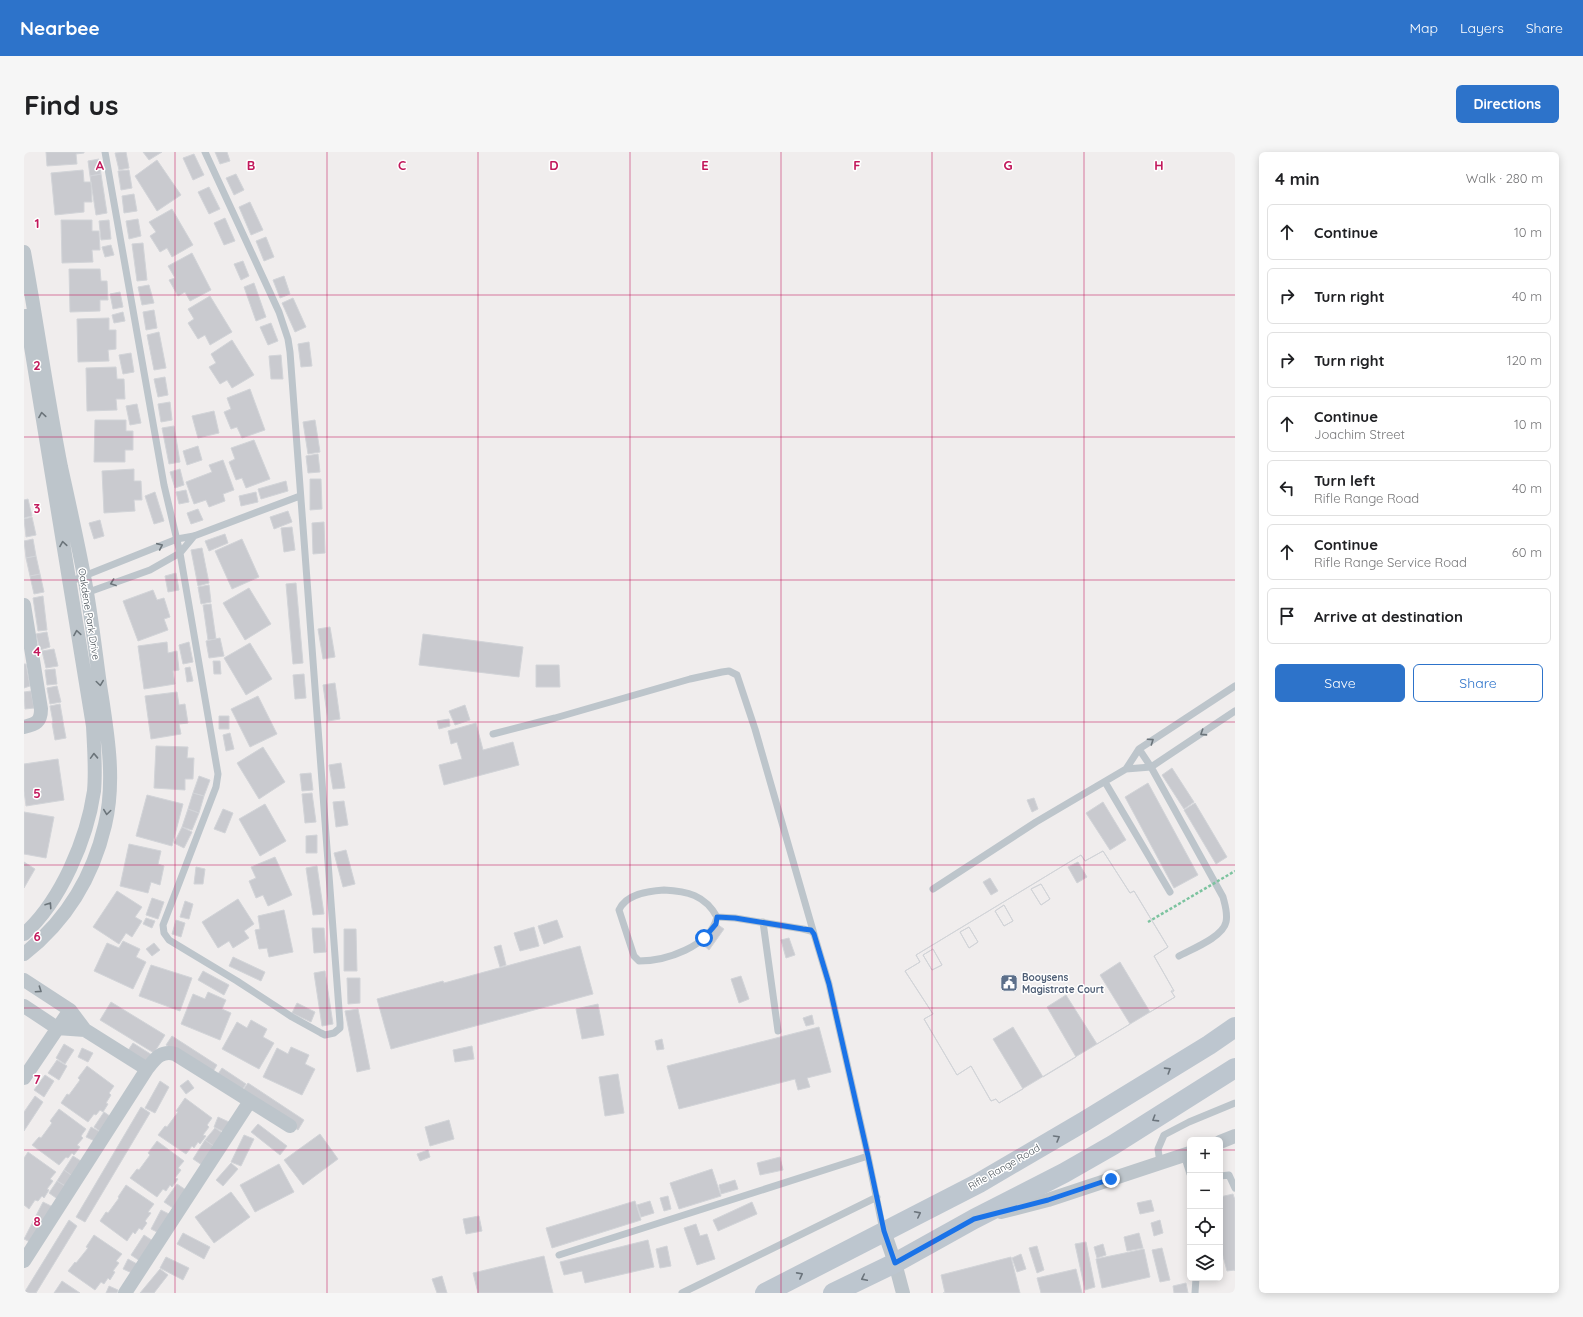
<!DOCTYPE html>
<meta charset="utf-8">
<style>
body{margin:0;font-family:Quicksand,sans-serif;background:#f6f6f6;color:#202124}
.controls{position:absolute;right:12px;bottom:12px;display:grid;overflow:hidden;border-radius:6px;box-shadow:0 2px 10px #0003}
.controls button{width:36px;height:36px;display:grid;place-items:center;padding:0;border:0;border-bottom:1px solid #e0e0e0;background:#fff;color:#202124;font:20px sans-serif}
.stop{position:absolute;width:12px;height:12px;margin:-9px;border:3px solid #1a73e8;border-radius:50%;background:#fff}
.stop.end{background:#1a73e8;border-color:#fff;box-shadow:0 1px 4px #0008}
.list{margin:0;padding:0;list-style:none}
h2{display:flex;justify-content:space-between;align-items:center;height:52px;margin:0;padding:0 16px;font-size:17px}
h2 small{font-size:13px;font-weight:400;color:#757577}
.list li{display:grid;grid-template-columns:26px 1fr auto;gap:12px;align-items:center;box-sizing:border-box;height:56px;margin:0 8px 8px;padding:0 8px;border:1px solid #e0e0e0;border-radius:6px}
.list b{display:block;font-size:15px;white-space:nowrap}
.list p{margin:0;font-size:13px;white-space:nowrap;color:#757577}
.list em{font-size:13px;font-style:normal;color:#757577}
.actions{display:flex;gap:8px;padding:12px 16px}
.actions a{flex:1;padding:9px 0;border:1px solid #2d73ca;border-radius:6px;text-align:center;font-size:14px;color:#2d73ca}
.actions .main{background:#2d73ca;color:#fff}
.icon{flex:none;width:22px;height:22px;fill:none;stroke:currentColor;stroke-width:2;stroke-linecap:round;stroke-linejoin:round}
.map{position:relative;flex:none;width:1211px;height:1141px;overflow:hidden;border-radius:6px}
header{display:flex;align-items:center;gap:24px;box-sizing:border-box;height:56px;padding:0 20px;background:#2d73ca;color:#fff}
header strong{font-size:19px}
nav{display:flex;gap:22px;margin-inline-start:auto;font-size:14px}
.intro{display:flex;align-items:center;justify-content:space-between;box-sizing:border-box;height:96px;padding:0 24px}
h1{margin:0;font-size:28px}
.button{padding:10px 18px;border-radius:6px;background:#2d73ca;color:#fff;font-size:14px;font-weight:700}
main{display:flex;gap:24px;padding:0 24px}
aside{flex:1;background:#fff;border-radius:6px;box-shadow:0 2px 10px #0003}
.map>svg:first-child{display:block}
</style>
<header>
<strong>Nearbee</strong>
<nav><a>Map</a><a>Layers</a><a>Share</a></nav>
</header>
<div class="intro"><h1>Find us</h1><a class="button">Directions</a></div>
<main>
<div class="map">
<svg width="1211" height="1141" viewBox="0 0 1211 1141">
<rect width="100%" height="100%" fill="#f0eded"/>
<path fill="#c9cacf" stroke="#d2d4d8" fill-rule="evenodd" d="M22,0H60V1L52,2L53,12L23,14Z
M102,0L105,16L95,18L91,1Z
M119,0H138L125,8Z
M191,0H203L206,9L196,12Z
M170,2L180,23L169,28L159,6Z
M75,7L77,22L66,24L64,9Z
M133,8L157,43L133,59L111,24Z
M59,18L60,30H67L68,50H60V60L31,63L27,21Z
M105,18L108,36L97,38L94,19Z
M77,22L83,61L72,63L66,24Z
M212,22L220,38L210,43L202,26Z
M185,35L196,57L185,62L174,40Z
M110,42L113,59L100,61L98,44Z
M226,50L239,78L227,83L215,55Z
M148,57L169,93L148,105L143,96L136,100L126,84L132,80L125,70Z
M201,66L211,89L200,93L190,71Z
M114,67L117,84L105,87L102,69Z
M37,68H68V79H75L76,98H68L69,110L38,111Z
M85,68L87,87L77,88L75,69Z
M242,85L250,105L240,109L232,89Z
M119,91L123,128L113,129L108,92Z
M87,93L90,103L81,105L78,95Z
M168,101L187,138L166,149L161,140L154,144L145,128L151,126L144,114Z
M219,109L225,124L217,128L210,112Z
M45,117H76L77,129H83L84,148H76V159L46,160Z
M260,124L266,142L256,146L249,128Z
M230,131L242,165L232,169L220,135Z
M125,133L130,151L118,153L114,135Z
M96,140L99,155L89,157L86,142Z
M186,144L208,180L186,193L181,183L174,187L164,171L170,167L164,157Z
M269,146L282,175L271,180L258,151Z
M130,158L133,176L122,178L119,160Z
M99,160L101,169L90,171L88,163Z
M85,166V178H92V197L84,198L85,209L54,210L53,167Z
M247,171L254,189L244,193L236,175Z
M135,180L142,216L130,218L123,183Z
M208,188L230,223L208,236L203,228L196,232L185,215L192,211L187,202Z
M285,190L288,214L277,215L274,192Z
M107,201L110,220L99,222L95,203Z
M257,203L259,227H247L245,204Z
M92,215L93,227H100L101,247H92L93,258L63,259L62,216Z
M141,225L144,243L134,245L130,227Z
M226,237L241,278L218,286L213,275L207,277L200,260L207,257L203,246Z
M146,250L148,268L137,270L134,252Z
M113,252L117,271L106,273L102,254Z
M190,259L195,281L174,286L168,264Z
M71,268H102V279H109V298H101V310H70Z
M291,268L296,300L284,302L279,270Z
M150,274L156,310L145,312L138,276Z
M230,288L246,327L222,336L218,326L212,328L205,310L211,307L207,296Z
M174,294L178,308L163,313L159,299Z
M294,302L296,320L284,321L282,304Z
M199,308L210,338L199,342L201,349L185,355L182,348L170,352L162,330L188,320L185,313Z
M110,317V329H117L118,348H110L111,359L80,361L78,319Z
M156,317L160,333L151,336L146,320Z
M286,327H297L298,357L286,358Z
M262,329L264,339L237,347L234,337Z
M162,338L165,350L155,352L152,340Z
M131,340L140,369L130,372L121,344Z
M232,340L234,350L217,354L215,344Z
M4,347L8,364L0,366V348Z
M174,357L179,368L167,372L163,361Z
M264,359L268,370L250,377L246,365Z
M8,365L12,383L2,385L0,367Z
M76,368L80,384L70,387L65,371Z
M300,370L301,401L289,402L288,371Z
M268,375L271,398L260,400L257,376Z
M201,382L204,391L185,399L181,389Z
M9,387L12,404L2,406L0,389Z
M218,387L235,425L208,437L191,399Z
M178,396L185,431L174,434L167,398Z
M12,404L16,422L6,424L2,406Z
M152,421L155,438L144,440L141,424Z
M16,422L20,440L10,442L6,424Z
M272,431L279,511L269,512L262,432Z
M185,433L187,450L177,452L174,435Z
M225,436L247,472L221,488L199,451Z
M129,438L133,448L140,446L146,465L140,467L144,478L114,489L99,449Z
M19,444L23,478L14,479L9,446Z
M187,452L192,487L184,488L179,453Z
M306,475L311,505L299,507L294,477Z
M23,480L26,495L16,498L12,482Z
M399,482L499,495L495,525L395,513Z
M196,486L200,504L185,506L182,489Z
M143,490L144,501L153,499L155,518L149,519L151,532L120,537L114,494Z
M165,490L169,510L159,512L155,493Z
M226,491L248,527L222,543L200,506Z
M30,497L34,514L22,516L18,499Z
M189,509H196L197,522H190Z
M0,512H2L6,534L0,536Z
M512,513H535L536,535H512Z
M166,515L169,529L163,530L161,516Z
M31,517L33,532L23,533L21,518Z
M280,522L282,546L271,547L269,523Z
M311,531L316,567L304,569L299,533Z
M33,534L37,550L26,552L23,536Z
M7,539L10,556L1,557L0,540Z
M153,540L155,553L161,552L164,571L155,572L157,582L127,587L121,544Z
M234,544L253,582L226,595L207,557Z
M36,552L39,569L29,570L26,554Z
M441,553L446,568L431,573L425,559Z
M195,564H205V577H195Z
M425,567L426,574L415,577L413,569Z
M39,570L42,586L31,588L28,571Z
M452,571L459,598L489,590L495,613L420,633L415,613L438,607L433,590L427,592L424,579Z
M206,581L210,597L202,599L199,583Z
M132,594L164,595L163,606H170L169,627H161V638L130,636Z
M239,595L261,630L235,647L213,611Z
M34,607L40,648L2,654L0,639V612Z
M317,611L321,636L309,637L305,613Z
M1148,616L1170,650L1160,657L1138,623Z
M287,621L289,638L278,639L276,622Z
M175,624L186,628L180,644L169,641Z
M1124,631L1174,723L1150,736L1101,645Z
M169,641L180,644L175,661L164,657Z
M288,641L292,670L281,671L278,642Z
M123,643L159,652L148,694L112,684Z
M1010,646L1014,657L1008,660L1003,648Z
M320,649L324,673L312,675L309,650Z
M1079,650L1102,688L1086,698L1062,661Z
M1171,651L1203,705L1192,712L1160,658Z
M241,652L262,689L236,704L215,667Z
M164,657L175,661L168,678L158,675Z
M199,657L209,661L201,681L190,677Z
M0,660L30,665L22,706L0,702Z
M158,675L168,680L160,696L150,691Z
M293,683V701H282V684Z
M105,692L137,699L134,712L140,714L136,733L127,730L124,741L96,734Z
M322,698L331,732L319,735L310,701Z
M1079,699L1106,741L1110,739L1144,795L1130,804L1150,839H1147L1151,845L975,951L972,947L967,949L947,914L933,923L900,867L909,862L881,819L896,810L892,803L1057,703L1061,709ZM1017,732L1026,747L1017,753L1007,737ZM980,753L989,769L980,774L971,759ZM945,775L954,790L945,796L936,780ZM909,797L918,813L908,818L899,803Z
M1079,699L1106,741L1110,739L1144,795L1130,804L1150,839H1147L1151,845L1126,860L1096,810L1076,823L1106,872L1073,892L1042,843L1023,855L1052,905L1019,925L989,875L969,887L999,937L975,951L972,947L967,949L947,914L933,923L900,867L909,862L881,819L896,810L892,803L1057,703L1061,709ZM1054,710L1063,725L1053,731L1044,715ZM1017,732L1026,747L1017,753L1007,737ZM980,753L989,769L980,774L971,759ZM945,775L954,790L945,796L936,780ZM909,797L918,813L908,818L899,803Z
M251,705L268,743L244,754L239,743L232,746L225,729L232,726L227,715Z
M0,710L11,717L0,736Z
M293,714L300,762L289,763L282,716Z
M172,715L181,717L179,732H170Z
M966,726L974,739L967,743L959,730Z
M93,739L118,755L111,765L118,769L108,785L102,781L95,792L69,775Z
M128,746L140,750L134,767L122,763Z
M214,747L230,772L220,779L225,786L209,796L205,789L194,796L178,770Z
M161,749L169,752L165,767L156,765Z
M260,758L269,800L245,805L243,796L235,797L231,778L236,777L234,764Z
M122,766L131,769L128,776L119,772Z
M152,768L161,771L157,785L148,782Z
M533,768L539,785L520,792L514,774Z
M693,772L700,777L685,798L678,792Z
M510,775L515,794L496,799L490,781Z
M288,776H300L302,800L290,801Z
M320,777H332L333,819H320Z
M765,786L771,803L762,806L757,788Z
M99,789L116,797L112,805L122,810L109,837L70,819L83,791L95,796Z
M130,791L136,798L128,804L122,797Z
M477,793L482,813L476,815L470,795Z
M556,794L569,842L367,897L353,847L419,829L420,831Z
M209,805L241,820L237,829L205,814Z
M127,813L168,826L156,859L115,844Z
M179,819L205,833L200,843L174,828Z
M301,819L309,872L298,874L290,821Z
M717,824L725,847L715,851L707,827Z
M323,826H336V851L324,852Z
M184,840L202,848L198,857L207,861L196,888L157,872L169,842L181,847Z
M87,850L141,883L130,901L76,868Z
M273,851L291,860L287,870L268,861Z
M574,852L580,883L558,887L552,857Z
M334,857L346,917L333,920L321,859Z
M788,863L790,872L782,874L779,866Z
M227,868L243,877L239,885L250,891L235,917L198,897L213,870L223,876Z
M795,875L807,920L783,926L786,935L774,938L771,927L655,957L643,914Z
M148,884L193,913L187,923L142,893Z
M638,887L640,897L633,898L631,889Z
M109,891L128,903L122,913L103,900Z
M40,892L50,898L41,912L32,906Z
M448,894L450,907L431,910L429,898Z
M267,895L285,903L281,912L291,917L278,943L239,925L253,896L264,902Z
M58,896L69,901L64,910L54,905Z
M33,908L43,914L35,928L24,921Z
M63,914L90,934L85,941L87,943L82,951L84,952L79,960L76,958L72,963L70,962L64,970L37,951L43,942L45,943L56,928L54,926Z
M198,916L222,932L216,941L192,925Z
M594,922L600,961L581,964L575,925Z
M21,923L30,929L20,945L10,938Z
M164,928L170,936L162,942L156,934Z
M136,929L145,935L131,961L121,956Z
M224,931L280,968L274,978L217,941Z
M11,944L19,950L0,979V960Z
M161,946L188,966L183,973L185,975L179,983L182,984L176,992L174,990L170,996L168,994L162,1002L134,983L141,974L143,975L154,960L152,959Z
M117,955L126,961L61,1070L52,1065Z
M35,957L62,977L57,984L59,986L53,993L56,995L50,1003L48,1001L44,1006L42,1005L35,1013L8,993L15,985L17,986L28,971L26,969Z
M80,960L90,967L80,982L70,975Z
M194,965L205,970L200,980L190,975Z
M425,968L430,987L406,994L401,975Z
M234,972L263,994L256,1003L227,980Z
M67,975L78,981L73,990L62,985Z
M191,976L200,982L191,995L181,988Z
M296,982L314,1007L279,1033L260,1008Z
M220,983L230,987L217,1014L207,1010Z
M181,988L191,995L178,1013L169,1007Z
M133,989L160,1009L154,1016L157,1018L151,1026L154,1027L148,1035L146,1033L142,1039L139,1037L133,1045L106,1026L113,1017L115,1018L126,1003L124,1001Z
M404,998L406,1005L396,1009L393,1002Z
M4,1000L32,1020L26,1027L29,1029L23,1037L25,1038L20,1046L18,1044L14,1049L11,1048L5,1057L0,1053V1006Z
M49,1004L60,1011L50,1025L40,1018Z
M756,1005L759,1018L736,1023L733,1011Z
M207,1011L214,1017L199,1034L192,1028Z
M255,1012L270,1040L231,1060L216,1033Z
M688,1017L697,1044L655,1057L646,1031Z
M40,1018L50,1025L43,1035L33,1029Z
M711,1028L714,1037L697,1042L695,1033Z
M33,1029L43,1035L35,1048L25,1041Z
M153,1032L162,1038L149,1056L140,1050Z
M102,1033L130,1052L124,1060L127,1061L121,1069L123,1071L118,1078L115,1076L111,1082L109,1080L103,1089L76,1069L82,1060L84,1061L95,1046L94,1045Z
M207,1040L226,1065L190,1091L171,1065Z
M1209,1042L1211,1048V1119V1118L1203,1119L1196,1093V1045Z
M644,1044L647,1057L640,1059L636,1046Z
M1127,1048L1130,1059L1116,1062L1113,1051Z
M611,1049L617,1068L528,1096L522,1076Z
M626,1049L630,1061L617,1065L613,1053Z
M19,1050L29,1055L10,1092L0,1087Z
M728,1050L733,1062L694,1079L689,1068Z
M137,1058L145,1062L135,1081L127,1077Z
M455,1064L458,1079L442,1082L439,1067Z
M45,1068L53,1074L12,1141H0Z
M1136,1068L1139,1081L1130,1084L1127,1071Z
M672,1072L676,1084L683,1082L691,1107L673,1113L660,1076Z
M159,1081L186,1095L180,1107L153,1092Z
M1115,1081L1119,1096L1103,1099L1100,1085Z
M70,1083L98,1102L92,1109L95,1111L89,1119L91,1120L86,1128L84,1126L80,1132L77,1130L71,1138L44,1119L51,1110L52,1111L64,1096L62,1095Z
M120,1083L129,1089L116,1109L107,1103Z
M624,1088L630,1115L561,1131L558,1119L540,1123L536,1110Z
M1062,1090L1071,1135L1061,1138L1051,1092Z
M1079,1092L1082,1103L1073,1106L1070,1095Z
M643,1094L647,1114L636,1116L632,1097Z
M1013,1094L1020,1118L1013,1121L1005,1096Z
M1138,1096L1146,1128L1136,1130L1128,1098Z
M1120,1097L1126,1125L1078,1136L1072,1107Z
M997,1102L1002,1117L993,1120L988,1106Z
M520,1104L529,1141H454L449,1121Z
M142,1105L165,1116L159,1128L136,1116Z
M987,1105L996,1141H919H921L917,1123Z
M104,1107L113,1112L108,1121L99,1117Z
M136,1117L144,1123L130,1141H116Z
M1052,1117L1058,1141H1017L1013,1126Z
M418,1124L423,1141H413L408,1127Z
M38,1129L56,1141H30Z
M1162,1131L1164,1141H1150L1149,1134Z
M85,1134L94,1138L93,1141H82Z"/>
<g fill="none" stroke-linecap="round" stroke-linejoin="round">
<path stroke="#bdc5cb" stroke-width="7" d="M81,0L140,333L156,401L194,622L192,635L139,773L140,781L145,788L213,829L268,865L297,881L301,883L310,881L316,876V871L266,200L264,187L255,160L181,0
M45,430L153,387L170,384L276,344
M62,441L126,418L156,401L170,384
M469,582L531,566L666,527L698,520L705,519L713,523L731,577L790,782
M1115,597L1127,615L1199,745C1201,753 1204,761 1202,770C1199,785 1168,797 1155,804
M1102,617L1127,615L1211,559
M1081,630L1146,740
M909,737L1012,670L1102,617L1115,597L1211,534
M640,738C663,739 681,743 693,765C686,795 641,809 615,809L610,804L595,758C602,742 624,739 640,738Z
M693,765L711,766L779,777L787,779L790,782L805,832L844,1004L859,1078
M739,770L754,879
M1160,1003L1166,1022
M1136,1011L1134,997L1140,983L1165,970L1211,951
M1196,1024L1205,1023L1211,1036
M535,1103L844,1004
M658,1141L853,1045
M1171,1141L1172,1126"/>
<path stroke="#bdc5cb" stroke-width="14" d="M0,100C13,171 23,244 37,315C45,351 53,387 60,424C67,460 71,497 76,533C83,579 92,627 81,673C69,724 42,769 0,802
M0,453L17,557C17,570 12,572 0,575
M0,782C37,749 63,687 70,639C72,618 70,595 69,574L2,164
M0,828L46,858L61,878L123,917
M0,854L33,876L61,878
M0,926L46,858
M1196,990L1211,984
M977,1060L1024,1048L1166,1001
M860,1079L871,1111L879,1141
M0,1109L123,917C131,907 137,898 151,902L266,974
M101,1141L226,949"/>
<path stroke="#bdc6cf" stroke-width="20" d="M741,1141L955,1031L1061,969L1185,893L1211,875
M809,1141L871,1111L950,1067L1040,1021L1089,993L1211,916"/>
<path stroke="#7cc39f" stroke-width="2.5" stroke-dasharray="3 2" stroke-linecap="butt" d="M1124,770L1211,719"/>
</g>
<defs><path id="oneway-chevron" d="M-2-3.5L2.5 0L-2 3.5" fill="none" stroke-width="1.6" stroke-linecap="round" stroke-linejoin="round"/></defs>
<g stroke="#6b747a">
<use href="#oneway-chevron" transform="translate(18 263) rotate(-99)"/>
<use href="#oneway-chevron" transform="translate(39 392) rotate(-99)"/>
<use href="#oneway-chevron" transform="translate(136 394) rotate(-24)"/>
<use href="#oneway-chevron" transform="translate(89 431) rotate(160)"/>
<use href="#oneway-chevron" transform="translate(53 481) rotate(-99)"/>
<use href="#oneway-chevron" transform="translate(76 531) rotate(82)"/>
<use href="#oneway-chevron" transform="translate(1179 581) rotate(147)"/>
<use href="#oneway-chevron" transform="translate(1127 589) rotate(-34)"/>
<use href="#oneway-chevron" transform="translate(70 604) rotate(-92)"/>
<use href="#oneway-chevron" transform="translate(83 660) rotate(98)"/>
<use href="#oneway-chevron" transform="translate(25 753) rotate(-56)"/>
<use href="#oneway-chevron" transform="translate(15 838) rotate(34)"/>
</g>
<g stroke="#6b747c">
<use href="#oneway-chevron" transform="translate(1144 918) rotate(-32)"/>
<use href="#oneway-chevron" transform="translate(1131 967) rotate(148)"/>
<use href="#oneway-chevron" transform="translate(1033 986) rotate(-30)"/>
<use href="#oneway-chevron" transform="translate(894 1062) rotate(-27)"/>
<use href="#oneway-chevron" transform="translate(776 1123) rotate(-28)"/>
<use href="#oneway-chevron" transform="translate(840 1126) rotate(154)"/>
</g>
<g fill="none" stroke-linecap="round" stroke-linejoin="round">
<path stroke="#1a73e8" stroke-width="5" d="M680,786L692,772L693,765L711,766L779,777L787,778L790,782L805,832L844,1004L860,1079L871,1111L950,1067L1024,1048L1087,1027"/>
</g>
<path fill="none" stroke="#c2185b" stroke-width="1" stroke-opacity="0.55" d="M151,0V1141M303,0V1141M454,0V1141M606,0V1141M757,0V1141M908,0V1141M1060,0V1141M0,143H1211M0,285H1211M0,428H1211M0,570H1211M0,713H1211M0,856H1211M0,998H1166M1196,998H1211"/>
<defs>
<symbol id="civic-square" viewBox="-11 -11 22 22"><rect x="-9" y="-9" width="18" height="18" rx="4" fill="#5c6f8a" stroke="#fff"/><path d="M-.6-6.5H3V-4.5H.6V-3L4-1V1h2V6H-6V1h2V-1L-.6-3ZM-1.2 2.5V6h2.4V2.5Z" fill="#fff"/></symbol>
</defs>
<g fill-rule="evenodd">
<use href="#civic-square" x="975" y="821" width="20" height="20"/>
</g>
<g text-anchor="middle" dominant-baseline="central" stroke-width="3" stroke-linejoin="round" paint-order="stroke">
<g font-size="10" fill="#485158" stroke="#fff">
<text transform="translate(65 462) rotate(81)">Oakdene Park Drive</text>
<text transform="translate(980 1015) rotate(-30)">Rifle Range Road</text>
</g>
<g font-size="10" font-weight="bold" fill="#4e5e75" stroke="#fff" text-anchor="start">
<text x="998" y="825">Booysens<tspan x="998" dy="12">Magistrate Court</tspan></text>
</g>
</g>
<g font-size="13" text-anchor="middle" font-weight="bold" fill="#c2185b" stroke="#fff" stroke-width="3" stroke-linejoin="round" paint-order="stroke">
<text x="76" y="18">A</text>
<text x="227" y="18">B</text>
<text x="378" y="18">C</text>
<text x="530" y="18">D</text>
<text x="681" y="18">E</text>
<text x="833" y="18">F</text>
<text x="984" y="18">G</text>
<text x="1135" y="18">H</text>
<text x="13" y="76">1</text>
<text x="13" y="218">2</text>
<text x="13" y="361">3</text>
<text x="13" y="504">4</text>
<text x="13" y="646">5</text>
<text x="13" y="789">6</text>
<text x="13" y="932">7</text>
<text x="13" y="1074">8</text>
</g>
</svg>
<div class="controls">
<button>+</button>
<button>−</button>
<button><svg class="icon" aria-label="locate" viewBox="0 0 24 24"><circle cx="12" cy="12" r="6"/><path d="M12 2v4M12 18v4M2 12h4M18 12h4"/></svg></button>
<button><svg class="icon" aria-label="layers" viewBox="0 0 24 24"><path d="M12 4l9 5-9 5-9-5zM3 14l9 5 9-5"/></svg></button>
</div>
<div class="stop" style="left:680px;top:786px"></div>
<div class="stop end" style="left:1087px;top:1027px"></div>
</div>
<aside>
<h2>4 min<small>Walk · 280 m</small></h2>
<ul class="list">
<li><svg class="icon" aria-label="ahead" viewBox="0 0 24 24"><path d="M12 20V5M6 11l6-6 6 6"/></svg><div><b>Continue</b></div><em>10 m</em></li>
<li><svg class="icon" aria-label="right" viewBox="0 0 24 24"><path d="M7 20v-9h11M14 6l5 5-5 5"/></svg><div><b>Turn right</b></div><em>40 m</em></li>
<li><svg class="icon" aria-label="right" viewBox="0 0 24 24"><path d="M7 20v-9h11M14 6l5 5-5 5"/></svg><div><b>Turn right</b></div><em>120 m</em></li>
<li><svg class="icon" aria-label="ahead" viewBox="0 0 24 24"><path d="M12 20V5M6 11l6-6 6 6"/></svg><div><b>Continue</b><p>Joachim Street</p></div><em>10 m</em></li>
<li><svg class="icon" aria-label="left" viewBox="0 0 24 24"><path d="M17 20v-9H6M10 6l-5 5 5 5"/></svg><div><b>Turn left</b><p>Rifle Range Road</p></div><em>40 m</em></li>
<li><svg class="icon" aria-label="ahead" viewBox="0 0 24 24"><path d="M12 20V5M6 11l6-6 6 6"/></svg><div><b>Continue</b><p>Rifle Range Service Road</p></div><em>60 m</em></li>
<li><svg class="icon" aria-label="arrive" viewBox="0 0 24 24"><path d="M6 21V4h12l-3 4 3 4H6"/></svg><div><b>Arrive at destination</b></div></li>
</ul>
<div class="actions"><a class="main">Save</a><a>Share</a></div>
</aside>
</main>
